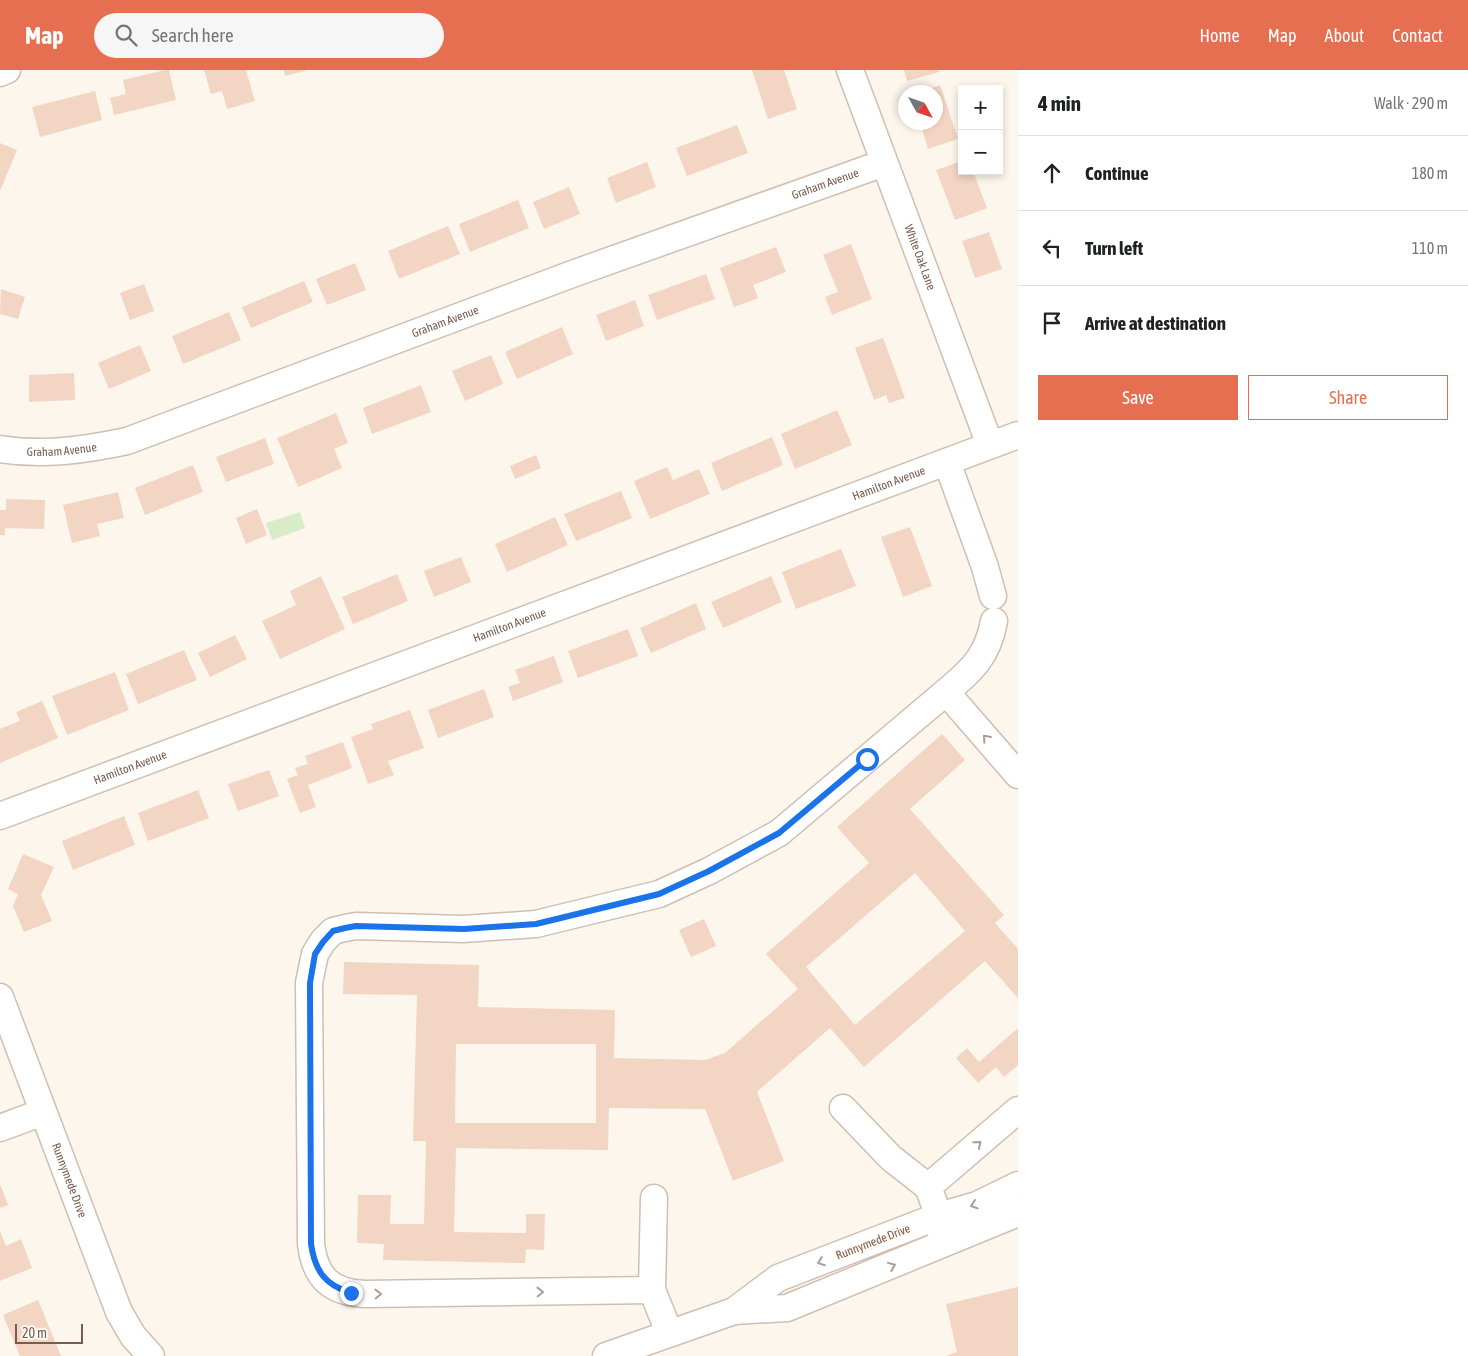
<!DOCTYPE html>
<meta charset="utf-8">
<style>
body{margin:0;font-family:"Asap Condensed",sans-serif;background:#f6f6f6;color:#202124}
.controls{position:absolute;right:15px;top:15px;display:grid;overflow:hidden;border-radius:0px;box-shadow:0 2px 8px #0003}
.controls button{width:45px;height:45px;display:grid;place-items:center;padding:0;border:0;border-bottom:1px solid #e0e0e0;background:#fff;color:#202124;font:25px sans-serif}
.compass{position:absolute;left:898px;top:15px;width:45px;height:45px;border-radius:50%;background:#fff;box-shadow:0 2px 8px #0003;rotate:130deg}
.scale{position:absolute;left:15px;bottom:12px;width:68px;box-sizing:border-box;padding-left:5px;border:2px solid #7a5c4d;border-top:0;font-size:14px;line-height:18px;white-space:nowrap;color:#7a5c4d;-webkit-text-stroke:4px #fffaf3;paint-order:stroke}
.stop{position:absolute;width:15px;height:15px;margin:-11px;border:4px solid #1a73e8;border-radius:50%;background:#fff}
.stop.end{background:#1a73e8;border-color:#fff;box-shadow:0 1px 5px #0008}
.list{margin:0;padding:0;list-style:none}
h2{display:flex;justify-content:space-between;align-items:center;height:65px;margin:0;padding:0 20px;font-size:21px}
h2 small{font-size:16px;font-weight:400;color:#757577}
.list li{display:grid;grid-template-columns:32px 1fr auto;gap:15px;align-items:center;box-sizing:border-box;height:75px;padding:0 20px;border-top:1px solid #e0e0e0}
.list b{display:block;font-size:19px;white-space:nowrap}
.list em{font-size:16px;font-style:normal;color:#757577}
.actions{display:flex;gap:10px;padding:15px 20px}
.actions a{flex:1;padding:11px 0;border:1px solid #e76f51;border-radius:0px;text-align:center;font-size:18px;color:#e76f51}
.actions .main{background:#e76f51;color:#fff}
.icon{flex:none;width:28px;height:28px;fill:none;stroke:currentColor;stroke-width:2;stroke-linecap:round;stroke-linejoin:round}
.map{position:relative;flex:none;width:1018px;height:1286px;overflow:hidden}
header{display:flex;align-items:center;gap:30px;box-sizing:border-box;height:70px;padding:0 25px;background:#e76f51;color:#fff}
header strong{font-size:24px}
nav{display:flex;gap:28px;margin-inline-start:auto;font-size:18px}
.search{width:350px;height:45px;background:#f6f6f6;display:flex;align-items:center;gap:12px;box-sizing:border-box;padding:0 18px;border-radius:28px;color:#757577;font-size:19px}
main{display:flex}
aside{flex:1;background:#fff}
.map>svg:first-child{display:block}
</style>
<header>
<strong>Map</strong>
<div class="search"><svg class="icon" aria-label="search" viewBox="0 0 24 24"><circle cx="10" cy="10" r="6"/><path d="M15 15l6 6"/></svg>Search here</div>
<nav><a>Home</a><a>Map</a><a>About</a><a>Contact</a></nav>
</header>
<main>
<div class="map">
<svg width="1018" height="1286" viewBox="0 0 1018 1286">
<rect width="100%" height="100%" fill="#fdf6ec"/>
<path fill="#d8ecc9" d="M300,442L305,458L272,470L266,453Z"/>
<path fill="#f3d5c3" fill-rule="evenodd" d="M165,0H169L176,30L114,45L110,28L126,24L123,10Z
M204,0H246L255,31L227,39L222,21L211,24Z
M284,0H305V1L285,6Z
M752,0H784L797,39L768,49Z
M904,0H938L939,2L907,11Z
M940,15L958,69L928,79L920,52H936V22H919Z
M95,21L102,50L40,67L32,37Z
M737,55L748,83L687,106L676,78Z
M0,73L17,80L0,121Z
M962,91V101H973L987,138L955,150L936,100Z
M647,92L656,117L616,133L607,108Z
M569,117L580,144L544,159L533,132Z
M518,130L529,158L470,182L459,154Z
M448,156L460,184L399,209L388,181Z
M989,162L1002,199L975,208L962,171Z
M851,174L872,229L832,245L825,227L838,222L823,185Z
M776,177L786,202L753,215L758,228L734,237L720,198Z
M355,193L366,220L327,235L316,209Z
M706,204L715,229L657,250L648,225Z
M304,211L313,232L251,258L242,237Z
M144,214L154,241L130,250L120,223Z
M1,219L25,227L18,249L0,244Z
M635,230L644,256L606,271L596,245Z
M229,242L241,270L183,294L172,266Z
M562,257L573,284L517,309L505,282Z
M883,268L905,328L889,333L886,325L874,330L855,278Z
M140,275L151,301L109,319L98,293Z
M491,285L503,314L465,331L452,301Z
M74,303L75,330L29,332V305Z
M421,315L431,342L372,364L363,338Z
M837,340L852,375L795,399L781,364Z
M336,343L348,373L334,379L342,398L298,417L277,368Z
M772,367L783,395L722,421L711,393Z
M265,368L274,394L226,412L216,387Z
M536,385L541,398L515,409L510,396Z
M193,395L203,422L145,445L135,418Z
M667,397L673,410L699,399L710,424L650,449L634,411Z
M621,421L632,448L576,471L564,444Z
M118,422L124,448L97,454L100,466L72,473L63,435Z
M6,429L45,430L44,459L5,458V465H0V440H6Z
M257,439L267,465L246,474L236,448Z
M555,447L568,475L507,502L495,474Z
M910,457L932,516L903,527L881,467Z
M841,479L856,516L796,539L782,502Z
M461,487L471,512L434,527L424,501Z
M397,504L408,531L353,554L342,527Z
M321,506L345,559L280,589L262,551L296,535L290,521Z
M771,506L782,532L723,558L711,532Z
M696,533L706,559L651,583L640,558Z
M628,559L638,586L578,608L568,581Z
M235,565L247,589L210,607L198,583Z
M184,580L197,610L138,634L126,604Z
M554,586L563,612L513,631L508,617L520,613L515,600Z
M115,602L129,640L67,665L52,626Z
M484,619L494,647L438,668L428,640Z
M42,631L58,668L0,693V659L20,651L16,642Z
M410,640L424,678L388,691L394,705L368,714L351,667L373,659L371,654Z
M942,664L965,690L910,739L1004,845L995,853L1018,879V928L985,891L864,997L830,958L757,1022L784,1091L733,1111L705,1039L609,1038L608,1080L456,1078L454,1162L526,1163V1144H545L544,1180L526,1179L525,1193L383,1190L384,1174L357,1173L358,1125H391L390,1154H424L426,1071H413L417,925L343,924L344,892L479,895L478,937L615,940L614,988L705,990L725,983L798,919L766,884L869,793L837,757ZM915,803L965,861L855,955L806,897ZM456,974H596V1053H455Z
M343,672L352,698L308,715L316,737L300,743L287,709L298,705L295,698L308,694L305,686Z
M269,700L279,726L238,741L228,714Z
M198,720L209,748L148,771L138,743Z
M124,746L135,775L73,800L62,771Z
M23,784L54,797L41,825L52,851L24,862L13,836L18,824L8,819Z
M704,849L716,876L691,887L679,860Z
M1018,958V995L1004,1007L996,997L978,1013L956,988L967,978L979,992Z
M0,1114L8,1135L0,1138Z
M0,1161L6,1176L21,1169L32,1198L0,1211Z
M1018,1217V1286H946L957,1282L946,1234Z
M38,1230L61,1286H20L3,1245Z"/>
<g fill="none" stroke-linecap="round" stroke-linejoin="round">
<defs>
<g id="minor">
<path id="s1" d="M850,0L990,375"/>
<path d="M0,3L7,0"/>
<path id="s2" d="M0,379C43,386 85,380 127,371L575,203L884,93"/>
<path d="M947,392L985,497L993,526"/>
<path d="M946,622C972,600 988,586 994,551"/>
<path id="s3" d="M0,746L1018,365"/>
<path id="s4" d="M0,927L119,1242L133,1266L151,1286"/>
<path d="M843,1038L891,1088L928,1117L939,1146L941,1163"/>
<path d="M0,1058L43,1042"/>
<path d="M1018,1115L977,1135L939,1146L778,1208L734,1241L787,1238L1018,1143"/>
<path d="M928,1117L1018,1040"/>
<path d="M654,1128L652,1220L669,1262"/>
<path d="M652,1220L364,1224C330,1222 315,1207 311,1174L309,913L315,884L323,871L333,861L345,858L356,856L463,859L536,854L659,824L709,801L779,763L946,622L1018,705"/>
<path d="M606,1286L734,1241"/>
</g>
</defs>
<use href="#minor" stroke="#d1beb0" stroke-width="29"/>
<use href="#minor" stroke="#fff" stroke-width="26"/>
</g>
<defs><path id="oneway-chevron" d="M-2-3.5L2.5 0L-2 3.5" fill="none" stroke-width="1.6" stroke-linecap="round" stroke-linejoin="round" transform="scale(1.25)"/></defs>
<g stroke="#af9d94">
<use href="#oneway-chevron" transform="translate(986 668) rotate(-131)"/>
<use href="#oneway-chevron" transform="translate(978 1074) rotate(-41)"/>
<use href="#oneway-chevron" transform="translate(974 1135) rotate(161)"/>
<use href="#oneway-chevron" transform="translate(821 1192) rotate(159)"/>
<use href="#oneway-chevron" transform="translate(892 1196) rotate(-22)"/>
<use href="#oneway-chevron" transform="translate(540 1222) rotate(-1)"/>
<use href="#oneway-chevron" transform="translate(378 1224) rotate(-1)"/>
</g>
<g fill="none" stroke-linecap="round" stroke-linejoin="round">
<path stroke="#1a73e8" stroke-width="6" d="M351,1223C325,1215 315,1201 311,1174L310,913L315,884L323,872L333,861L345,858L356,856L464,859L536,854L659,824L709,801L779,763L867,689"/>
</g>
<g text-anchor="middle" dominant-baseline="central" stroke-width="4" stroke-linejoin="round" paint-order="stroke">
<g font-size="12" fill="#7a5c4d" stroke="#fffaf3">
<text stroke="none"><textPath href="#s2" startOffset="872">Graham Avenue</textPath></text>
<text stroke="none"><textPath href="#s1" startOffset="200">White Oak Lane</textPath></text>
<text stroke="none"><textPath href="#s2" startOffset="468">Graham Avenue</textPath></text>
<text stroke="none"><textPath href="#s2" startOffset="62">Graham Avenue</textPath></text>
<text stroke="none"><textPath href="#s3" startOffset="949">Hamilton Avenue</textPath></text>
<text stroke="none"><textPath href="#s3" startOffset="544">Hamilton Avenue</textPath></text>
<text stroke="none"><textPath href="#s3" startOffset="139">Hamilton Avenue</textPath></text>
<text stroke="none"><textPath href="#s4" startOffset="196">Runnymede Drive</textPath></text>
<text transform="translate(873 1172) rotate(-21)">Runnymede Drive</text>
</g>
</g>
</svg>
<div class="controls">
<button>+</button>
<button>−</button>
</div>
<svg class="compass" viewBox="-18 -18 36 36"><path d="M0-13l5 13h-10z" fill="#e53935"/><path d="M0 13l5-13h-10z" fill="#757577"/></svg>
<div class="scale">20 m</div>
<div class="stop" style="left:867px;top:689px"></div>
<div class="stop end" style="left:351px;top:1223px"></div>
</div>
<aside>
<h2>4 min<small>Walk · 290 m</small></h2>
<ul class="list">
<li><svg class="icon" aria-label="ahead" viewBox="0 0 24 24"><path d="M12 20V5M6 11l6-6 6 6"/></svg><div><b>Continue</b></div><em>180 m</em></li>
<li><svg class="icon" aria-label="left" viewBox="0 0 24 24"><path d="M17 20v-9H6M10 6l-5 5 5 5"/></svg><div><b>Turn left</b></div><em>110 m</em></li>
<li><svg class="icon" aria-label="arrive" viewBox="0 0 24 24"><path d="M6 21V4h12l-3 4 3 4H6"/></svg><div><b>Arrive at destination</b></div></li>
</ul>
<div class="actions"><a class="main">Save</a><a>Share</a></div>
</aside>
</main>
